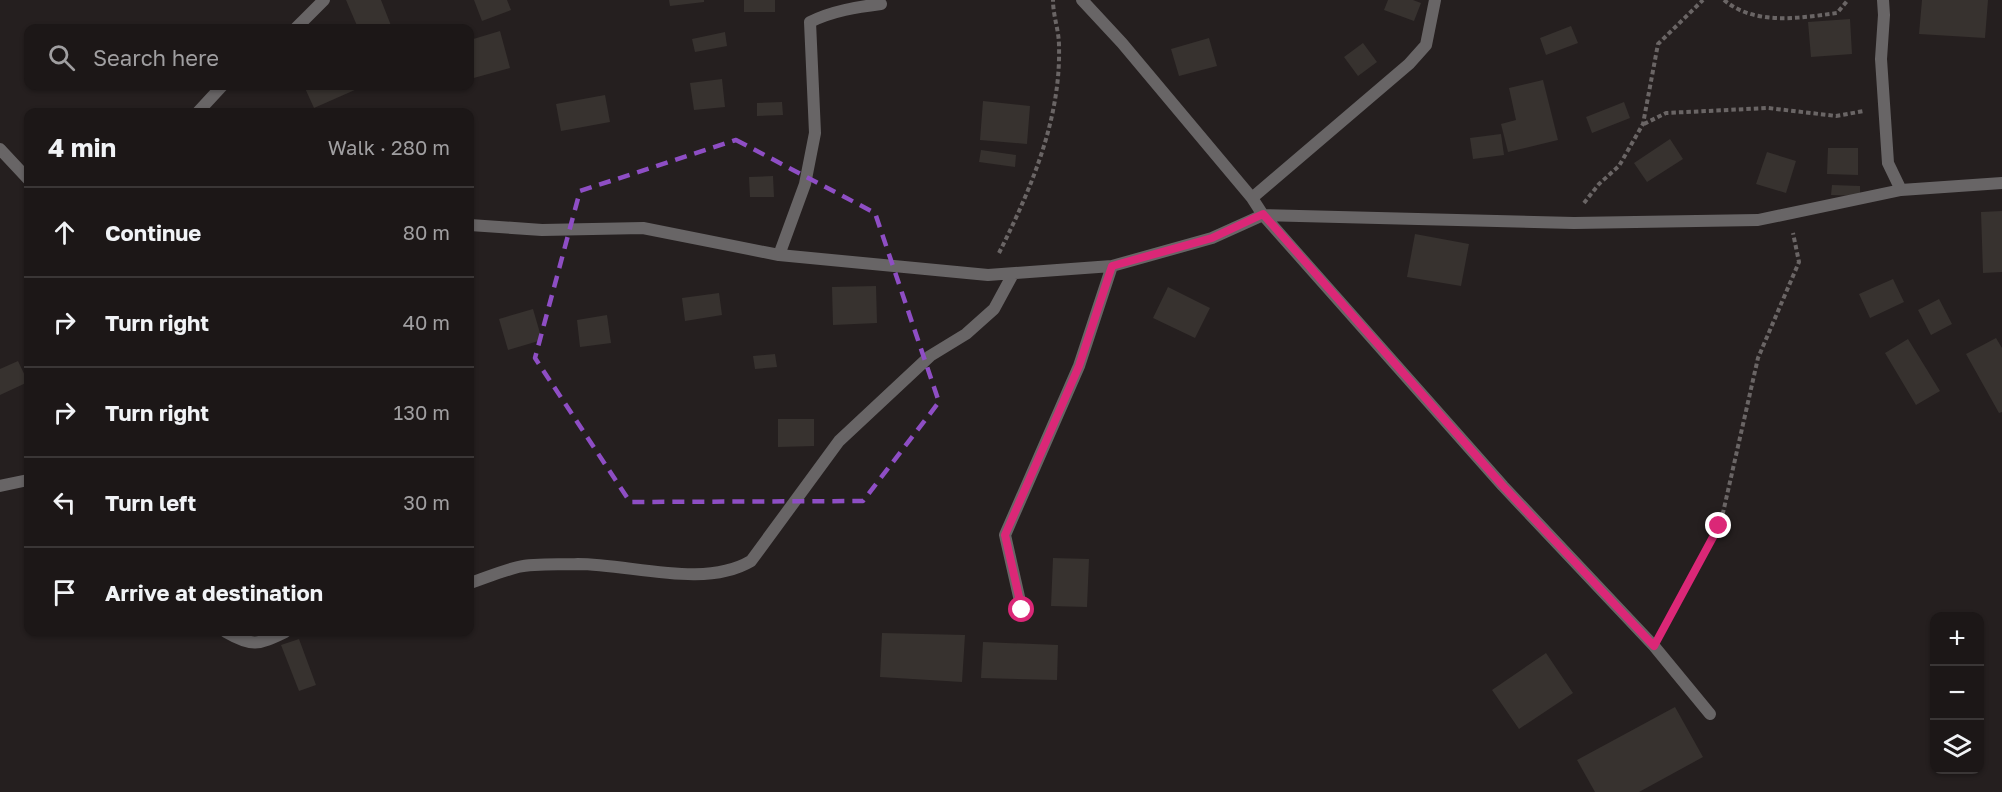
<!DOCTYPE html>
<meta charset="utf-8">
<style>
body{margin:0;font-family:"Golos Text",sans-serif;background:#292424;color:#f1f3f6}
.controls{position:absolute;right:18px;bottom:18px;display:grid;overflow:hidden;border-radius:12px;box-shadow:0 2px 4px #0004}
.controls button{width:54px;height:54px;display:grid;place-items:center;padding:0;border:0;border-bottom:2px solid #3a3636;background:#1c1717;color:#f1f3f6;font:30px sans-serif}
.stop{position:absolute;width:18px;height:18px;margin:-14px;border:4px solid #db2777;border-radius:50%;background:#fff}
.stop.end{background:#db2777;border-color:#fff;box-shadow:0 2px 6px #0008}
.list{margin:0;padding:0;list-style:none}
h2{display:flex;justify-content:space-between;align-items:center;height:78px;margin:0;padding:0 24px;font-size:26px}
h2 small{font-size:20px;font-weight:400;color:#a09fa1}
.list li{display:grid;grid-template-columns:39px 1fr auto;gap:18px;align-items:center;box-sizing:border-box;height:90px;padding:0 24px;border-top:2px solid #3a3636}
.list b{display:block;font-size:22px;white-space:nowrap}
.list em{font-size:20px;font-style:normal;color:#a09fa1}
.icon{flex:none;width:33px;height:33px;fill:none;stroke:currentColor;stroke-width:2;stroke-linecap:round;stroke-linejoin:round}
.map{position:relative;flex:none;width:2002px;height:792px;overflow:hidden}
.search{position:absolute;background:#1c1717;box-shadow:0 2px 4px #0004;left:24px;top:24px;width:450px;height:66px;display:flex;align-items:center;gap:15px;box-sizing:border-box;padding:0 21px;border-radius:12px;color:#a09fa1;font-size:22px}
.panel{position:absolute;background:#1c1717;box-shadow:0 2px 4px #0004;left:24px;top:108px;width:450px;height:528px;border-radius:12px}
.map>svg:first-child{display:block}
</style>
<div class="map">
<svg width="2002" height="792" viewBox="0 0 2002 792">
<rect width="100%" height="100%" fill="#251f1f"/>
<path fill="#37322f" d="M346,0H381L392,28H358Z
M474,0H507L511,10L482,21Z
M669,0H704V2L670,6Z
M744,0H775V12H744Z
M1388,0H1413L1421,3L1414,21L1384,10Z
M1922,0H1988L1985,38L1919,34Z
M1850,19L1852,54L1811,57L1808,22Z
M1571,26L1578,43L1546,55L1540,38Z
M500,31L510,68L470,79V40Z
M725,32L727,46L695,52L692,39Z
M1209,38L1217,66L1179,76L1171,49Z
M1363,43L1377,62L1358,76L1344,57Z
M722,79L725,107L694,110L690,83Z
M1543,80L1558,140L1508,152L1501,124L1516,120L1509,88Z
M304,86H356L357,89L314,108Z
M605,95L610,122L561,131L556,104Z
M983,101L1030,106L1027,144L980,140Z
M782,102L783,115L757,116V103Z
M1624,102L1630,118L1592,133L1586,117Z
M1501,134L1504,155L1473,159L1470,138Z
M1670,139L1683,159L1647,182L1634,163Z
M1828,148H1858V175L1827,174Z
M981,150L1016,155L1015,167L979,162Z
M1767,152L1796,161L1786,193L1756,184Z
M773,176L774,197H750L749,177Z
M1832,185L1860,186V196L1831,195Z
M2002,211V272L1983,273L1981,212Z
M1415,234L1469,244L1461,286L1407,277Z
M1893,279L1904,302L1870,318L1859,294Z
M876,286L877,323L833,325L832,287Z
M1168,287L1210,308L1195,338L1153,318Z
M719,293L722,315L685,321L682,298Z
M1939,299L1952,324L1931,335L1918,310Z
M533,309L542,340L508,350L499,319Z
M607,315L611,343L580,347L577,320Z
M1996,338L2002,348V412L1999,413L1966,354Z
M1908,339L1940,391L1916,405L1885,353Z
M775,354L777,367L755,369L753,356Z
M18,361L28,382L0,395V369Z
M778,419H814V446L778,447Z
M1053,558L1089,559L1087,607L1051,606Z
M882,633L965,635L962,682L880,677Z
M299,639L316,685L299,691L281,645Z
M983,642L1058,645L1057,680L981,678Z
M1546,653L1573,693L1519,729L1492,690Z
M1675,707L1703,757L1639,792H1595L1577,760Z"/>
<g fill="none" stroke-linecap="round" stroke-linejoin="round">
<path stroke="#6a6565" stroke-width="4" stroke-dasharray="4.5 3" stroke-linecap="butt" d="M1724,0C1755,26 1800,18 1837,13L1848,0
M1644,124L1666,113L1768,108L1836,116L1864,111
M1584,203L1599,184L1619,166L1643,124L1658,44L1703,0
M999,253C1031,189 1061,119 1059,46C1059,30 1053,16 1053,0
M1664,627L1720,526L1758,358L1799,262L1793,233"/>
<path stroke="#686566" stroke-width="12" d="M1082,0L1122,43L1252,198L1263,215L1503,486L1654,646L1710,714
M1883,0L1884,15L1881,59L1888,163L1901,190
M296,28L324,0
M198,112L222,86
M0,149L28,179
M1252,198L1409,64L1426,45L1435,0
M470,225L542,230L643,228L779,255L988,275L1112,266L1212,238L1263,215L1574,223L1758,220L1901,190L2002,183
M779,255L805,184L815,133L810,22C832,11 857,7 881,4
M0,486L28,480
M470,583C485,578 502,571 518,567C536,563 559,565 578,564C631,564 704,589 751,561L839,441L930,356L966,334L994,309L1013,274
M1022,610L1005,535L1079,366L1112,266
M226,632C252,647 258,645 285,632"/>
</g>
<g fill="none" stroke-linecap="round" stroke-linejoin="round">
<path stroke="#db2777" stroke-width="8" d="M1022,610L1005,535L1079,366L1112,266L1212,238L1263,214L1503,486L1654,646L1719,526"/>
</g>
<path fill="none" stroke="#8e4ec4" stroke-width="4.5" stroke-dasharray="12 8" stroke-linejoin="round" d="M736,140L875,213L939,402L863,501L630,502L535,358L580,191Z"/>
</svg>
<div class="controls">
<button>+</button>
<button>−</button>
<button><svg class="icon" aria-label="layers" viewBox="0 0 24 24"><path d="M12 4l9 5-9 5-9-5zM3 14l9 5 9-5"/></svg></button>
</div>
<div class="stop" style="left:1022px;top:610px"></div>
<div class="stop end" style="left:1719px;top:526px"></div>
<div class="search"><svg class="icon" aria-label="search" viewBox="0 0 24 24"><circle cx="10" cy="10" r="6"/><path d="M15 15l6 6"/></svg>Search here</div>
<section class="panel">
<h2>4 min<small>Walk · 280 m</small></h2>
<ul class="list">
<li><svg class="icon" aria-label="ahead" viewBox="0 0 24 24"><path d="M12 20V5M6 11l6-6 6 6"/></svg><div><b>Continue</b></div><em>80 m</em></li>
<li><svg class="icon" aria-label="right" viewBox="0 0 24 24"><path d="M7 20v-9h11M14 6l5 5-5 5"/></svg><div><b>Turn right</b></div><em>40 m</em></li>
<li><svg class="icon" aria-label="right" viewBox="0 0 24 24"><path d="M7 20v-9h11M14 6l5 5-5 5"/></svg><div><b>Turn right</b></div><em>130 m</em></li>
<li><svg class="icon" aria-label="left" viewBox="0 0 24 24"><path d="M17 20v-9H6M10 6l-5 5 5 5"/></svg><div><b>Turn left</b></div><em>30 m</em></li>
<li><svg class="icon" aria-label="arrive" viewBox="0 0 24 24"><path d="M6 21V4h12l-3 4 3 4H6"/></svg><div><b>Arrive at destination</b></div></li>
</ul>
</section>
</div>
